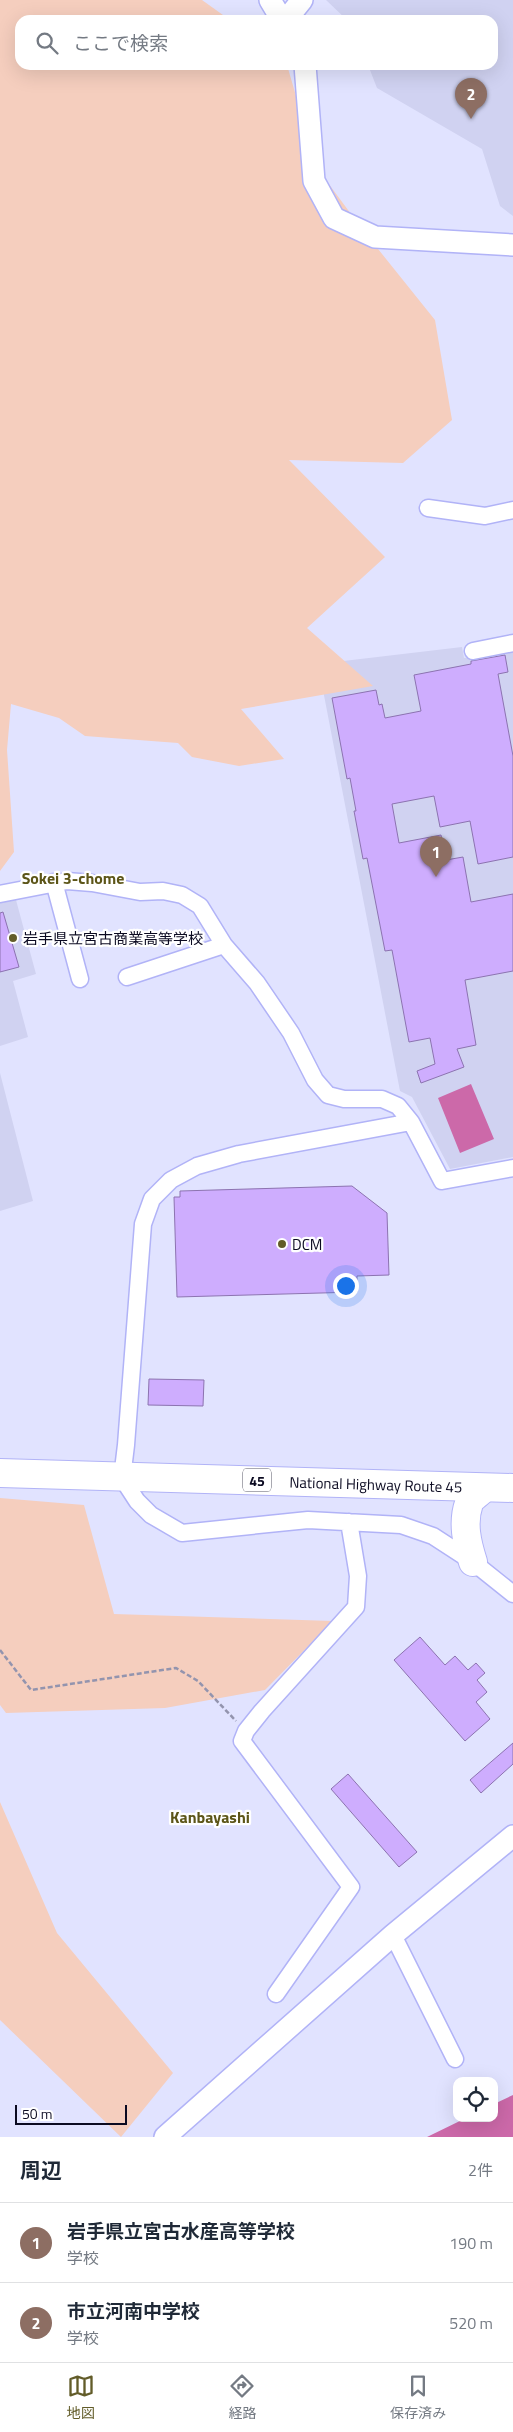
<!DOCTYPE html>
<html lang="ja">
<meta charset="utf-8">
<style>
body{margin:0;font-family:"Titillium Web","Noto Sans JP",sans-serif;background:#f6f6f7;color:#1f2937}
.controls{position:absolute;right:15px;bottom:15px;display:grid;overflow:hidden;border-radius:10px;box-shadow:0 5px 20px #0002}
.controls button{width:45px;height:45px;display:grid;place-items:center;padding:0;border:0;border-bottom:1px solid #e0e1e3;background:#fff;color:#1f2937;font:25px sans-serif}
.scale{position:absolute;left:15px;bottom:12px;width:112px;box-sizing:border-box;padding-left:5px;border:2px solid #0b0a21;border-top:0;font-size:14px;line-height:18px;white-space:nowrap;color:#0b0a21;-webkit-text-stroke:4px #fff;paint-order:stroke}
.you{position:absolute;left:345px;top:1285px;width:18px;height:18px;margin:-12px;border:4px solid #fff;border-radius:50%;background:#1a73e8;box-shadow:0 0 0 8px #1a73e833}
.badge{display:grid;place-items:center;width:32px;height:32px;border-radius:50%;background:#625c29;color:#fff;font-size:16px;font-weight:700}
.pin{position:absolute;translate:-50% -41px;filter:drop-shadow(0 1px 2px #0008)}
.pin::after{content:'';position:absolute;top:26px;width:18px;height:15px;background:inherit;clip-path:polygon(0 0,100% 0,50% 100%)}
.list{margin:0;padding:0;list-style:none}
h2{display:flex;justify-content:space-between;align-items:center;height:65px;margin:0;padding:0 20px;font-size:21px}
h2 small{font-size:16px;font-weight:400;color:#747a83}
.list li{display:grid;grid-template-columns:32px 1fr auto;gap:15px;align-items:center;box-sizing:border-box;height:80px;padding:0 20px;border-top:1px solid #e0e1e3}
.list b{display:block;font-size:19px;white-space:nowrap}
.list p{margin:0;font-size:16px;white-space:nowrap;color:#747a83}
.list em{font-size:16px;font-style:normal;color:#747a83}
.icon{flex:none;width:28px;height:28px;fill:none;stroke:currentColor;stroke-width:2;stroke-linecap:round;stroke-linejoin:round}
.map{position:relative;flex:none;width:513px;height:2137px;overflow:hidden}
.search{position:absolute;background:#fff;box-shadow:0 5px 20px #0002;left:15px;right:15px;top:15px;height:55px;display:flex;align-items:center;gap:12px;box-sizing:border-box;padding:0 18px;border-radius:15px;color:#747a83;font-size:19px}
.sheet{height:225px;background:#fff}
nav{display:flex;justify-content:space-around;align-items:center;box-sizing:border-box;height:70px;border-top:1px solid #e0e1e3;background:#fff;font-size:14px;color:#747a83}
nav a{display:grid;justify-items:center;gap:2px}
nav .on{color:#625c29}
.map>svg:first-child{display:block}
</style>
<div class="map">
<svg width="513" height="2137" viewBox="0 0 513 2137">
<rect width="100%" height="100%" fill="#e1e3ff"/>
<path fill="#d0d2f1" d="M326,0H513V216L500,206L482,149L377,88L368,65H493V20H347Z
M462,647L464,658L513,649V1157L450,1169L412,1097L400,1091L318,664Z
M16,900L36,974L13,981L28,1037L0,1046V902Z
M0,1073L33,1201L0,1211Z"/>
<path fill="#f5cebe" d="M0,0H202L230,20H20V65H287L317,168L362,229L435,320L452,420L403,463L289,460L385,557L307,628L373,686L241,709L284,759L239,766L192,757L178,743L85,736L59,718L11,704L7,750L14,852L0,871Z
M0,1498L84,1505L114,1614L333,1621L265,1690L165,1708L6,1713L0,1705Z
M0,1802L57,1933L173,2073L121,2137L0,2020Z"/>
<path fill="#cc69a9" d="M471,1084L494,1139L460,1153L438,1098Z
M513,2095V2137H427L466,2118H494V2104Z"/>
<path fill="#ceadfe" stroke="#8c73b0" d="M505,655L508,672L498,674L513,756V857L478,864L470,821L440,827L434,796L392,804L399,843L441,835L446,860L463,857L471,902L513,894V971L465,980L476,1045L457,1049L464,1067L421,1083L417,1071L435,1064L430,1038L409,1042L392,950L385,951L367,858L363,859L354,811H356L350,778L347,779L332,698L376,690L379,705L382,704L385,718L421,711L414,675L471,664V661Z
M3,912L19,967L0,972V913Z
M352,1186L387,1213L389,1275L357,1276V1292L177,1297L174,1197H180V1191Z
M149,1379L204,1380L203,1406L148,1405Z
M420,1637L445,1665L455,1656L468,1670L476,1663L485,1673L477,1680L487,1692L476,1702L490,1719L465,1741L394,1660Z
M513,1743V1764L481,1793L470,1780Z
M348,1774L417,1852L399,1867L331,1789Z"/>
<g fill="none" stroke-linecap="round" stroke-linejoin="round">
<defs>
<path id="minor" d="M428,508L485,516L513,510
M473,651L513,643
M54,882L80,979
M0,894L67,881L92,883L140,892L163,891L182,895L200,906L224,945L257,983L291,1033L315,1080L328,1095L344,1099H382L398,1106L411,1122
M127,977L224,945
M513,1168L442,1181L411,1122L239,1154L197,1166L171,1180L152,1199L143,1224L126,1445L122,1478L137,1501L151,1515L182,1533L308,1520L401,1525L433,1536L473,1562L513,1594
M393,1935L455,2059
M276,1994L351,1887L242,1741L246,1731L262,1711L356,1607L358,1576L349,1522"/>
<path id="tertiary" d="M270,0L282,20
M286,20L302,0
M305,65L314,181L334,218L375,237L513,245
M165,2137L393,1935L513,1836"/>
<g id="trunk">
<path id="s1" d="M0,1473L513,1488"/>
<path d="M473,1562C467,1543 462,1523 469,1503C471,1498 479,1493 483,1489"/>
</g>
</defs>
<use href="#minor" stroke="#b1b3f7" stroke-width="19"/>
<use href="#tertiary" stroke="#b1b3f7" stroke-width="24"/>
<use href="#trunk" stroke="#b1b3f7" stroke-width="30"/>
<path stroke="#9394ae" stroke-width="2.5" stroke-dasharray="5 2.5" stroke-linecap="butt" d="M0,1650L31,1690L176,1668L198,1681L236,1721"/>
<use href="#minor" stroke="#fff" stroke-width="16"/>
<use href="#tertiary" stroke="#fff" stroke-width="21"/>
<use href="#trunk" stroke="#fff" stroke-width="28"/>
</g>
<g fill="#625c29" stroke="#fff" stroke-width="2">
<circle cx="13" cy="938" r="5"/>
<circle cx="282" cy="1244" r="5"/>
</g>
<g text-anchor="middle" dominant-baseline="central" stroke-width="4.5" stroke-linejoin="round" paint-order="stroke">
<rect fill="#fff" stroke="#545464" stroke-width="1" x="243" y="1468.5" width="28" height="23" rx="4"/>
<g font-size="14" font-weight="bold" fill="#0b0a21">
<text x="257" y="1480">45</text>
</g>
<g font-size="15" fill="#0b0a21" stroke="#fff" text-anchor="start">
<text x="23" y="938">岩手県立宮古商業高等学校</text>
<text x="292" y="1244">DCM</text>
</g>
<g font-size="15" fill="#0b0a21" stroke="#fff">
<text stroke="none"><textPath href="#s1" startOffset="376">National Highway Route 45</textPath></text>
</g>
<g font-size="16" font-weight="bold" fill="#5c5518" stroke="#fff">
<text x="73" y="878">Sokei 3-chome</text>
<text x="210" y="1817">Kanbayashi</text>
</g>
</g>
</svg>
<div class="controls">
<button><svg class="icon" aria-label="locate" viewBox="0 0 24 24"><circle cx="12" cy="12" r="6"/><path d="M12 2v4M12 18v4M2 12h4M18 12h4"/></svg></button>
</div>
<div class="scale">50 m</div>
<div class="you"></div>
<div class="pin badge" style="left:436px;top:877px;background:#8d6e63">1</div>
<div class="pin badge" style="left:471px;top:119px;background:#8d6e63">2</div>
<div class="search"><svg class="icon" aria-label="search" viewBox="0 0 24 24"><circle cx="10" cy="10" r="6"/><path d="M15 15l6 6"/></svg>ここで検索</div>
</div>
<section class="sheet">
<h2>周辺<small>2件</small></h2>
<ul class="list">
<li><span class="badge" style="background:#8d6e63">1</span><div><b>岩手県立宮古水産高等学校</b><p>学校</p></div><em>190 m</em></li>
<li><span class="badge" style="background:#8d6e63">2</span><div><b>市立河南中学校</b><p>学校</p></div><em>520 m</em></li>
</ul>
</section>
<nav>
<a class="on"><svg class="icon" aria-label="map" viewBox="0 0 24 24"><path d="M3 6l6-2 6 2 6-2v14l-6 2-6-2-6 2zM9 4v14M15 6v14"/></svg>地図</a>
<a><svg class="icon" aria-label="directions" viewBox="0 0 24 24"><path d="M12 3l9 9-9 9-9-9zM9 14v-3h6M13 9l2 2-2 2"/></svg>経路</a>
<a><svg class="icon" aria-label="saved" viewBox="0 0 24 24"><path d="M7 4h10v16l-5-4-5 4z"/></svg>保存済み</a>
</nav>
